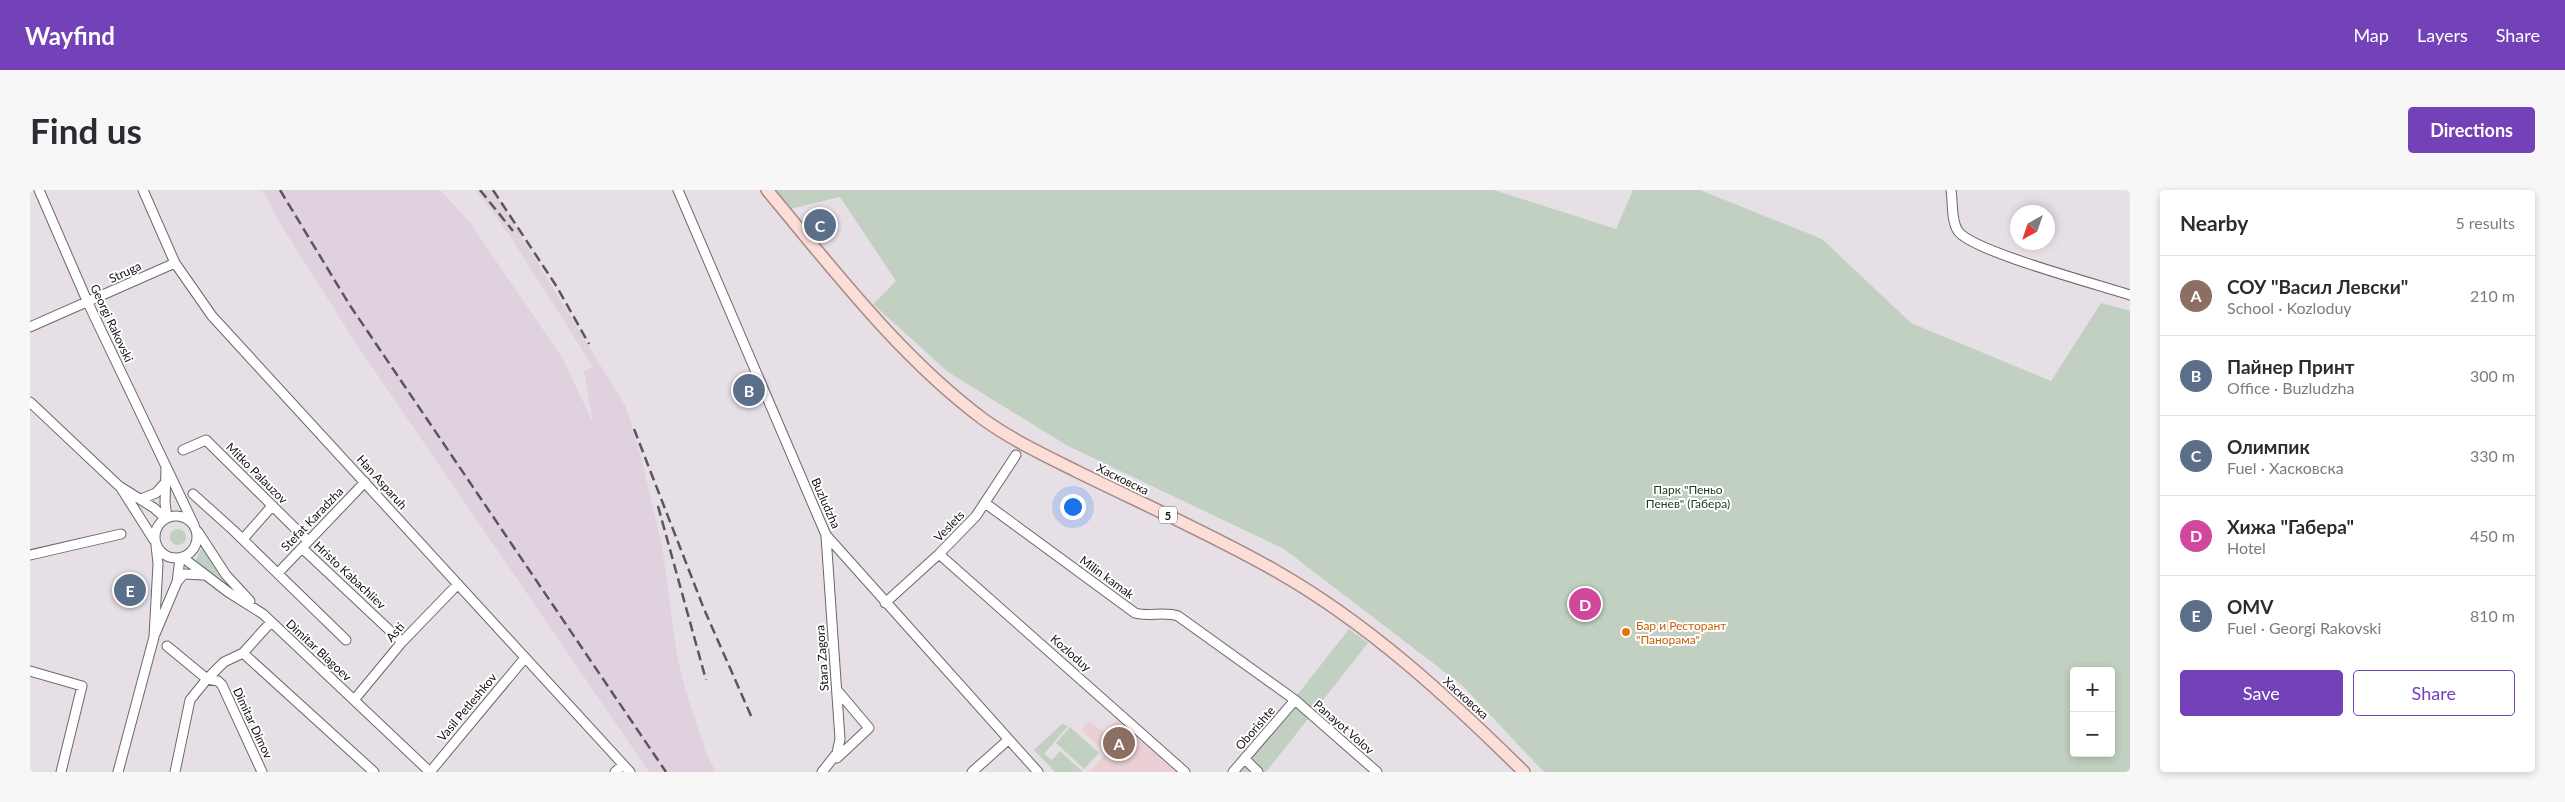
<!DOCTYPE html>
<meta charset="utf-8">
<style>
body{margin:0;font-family:Lato,sans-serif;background:#f7f7f7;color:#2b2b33}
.controls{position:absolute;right:15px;bottom:15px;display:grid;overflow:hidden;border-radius:5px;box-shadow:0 2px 8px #0003}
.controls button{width:45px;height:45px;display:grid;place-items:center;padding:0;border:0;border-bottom:1px solid #e1e1e2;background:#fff;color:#2b2b33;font:25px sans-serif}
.compass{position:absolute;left:1980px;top:15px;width:45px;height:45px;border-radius:50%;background:#fff;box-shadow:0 2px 8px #0003;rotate:220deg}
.you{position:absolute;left:1042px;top:316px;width:18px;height:18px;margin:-12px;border:4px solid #fff;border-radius:50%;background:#1a73e8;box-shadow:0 0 0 8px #1a73e833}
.badge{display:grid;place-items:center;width:32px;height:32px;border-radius:50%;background:#7341b8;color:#fff;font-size:16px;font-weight:700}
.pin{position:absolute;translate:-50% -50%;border:2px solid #fff;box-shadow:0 1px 5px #0006}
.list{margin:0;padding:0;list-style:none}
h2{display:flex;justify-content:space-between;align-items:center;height:65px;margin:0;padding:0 20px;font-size:21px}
h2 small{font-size:16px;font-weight:400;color:#7c7c81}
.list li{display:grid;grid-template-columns:32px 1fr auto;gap:15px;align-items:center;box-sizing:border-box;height:80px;padding:0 20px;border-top:1px solid #e1e1e2}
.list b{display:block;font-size:19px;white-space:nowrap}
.list p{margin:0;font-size:16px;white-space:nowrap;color:#7c7c81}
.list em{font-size:16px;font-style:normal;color:#7c7c81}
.actions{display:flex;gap:10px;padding:15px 20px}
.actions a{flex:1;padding:11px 0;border:1px solid #7341b8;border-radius:5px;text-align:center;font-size:18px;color:#7341b8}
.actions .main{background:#7341b8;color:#fff}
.map{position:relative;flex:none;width:2100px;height:582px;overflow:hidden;border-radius:5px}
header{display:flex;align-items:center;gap:30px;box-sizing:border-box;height:70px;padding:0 25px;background:#7341b8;color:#fff}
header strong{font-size:24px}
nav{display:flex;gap:28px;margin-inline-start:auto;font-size:18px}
.intro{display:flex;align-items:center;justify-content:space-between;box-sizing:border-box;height:120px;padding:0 30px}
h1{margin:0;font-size:35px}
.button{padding:12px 22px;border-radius:5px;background:#7341b8;color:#fff;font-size:18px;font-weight:700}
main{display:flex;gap:30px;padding:0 30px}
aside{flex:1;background:#fff;border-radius:5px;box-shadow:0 2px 8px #0003}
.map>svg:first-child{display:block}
</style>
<header>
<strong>Wayfind</strong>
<nav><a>Map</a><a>Layers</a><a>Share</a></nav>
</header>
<div class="intro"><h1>Find us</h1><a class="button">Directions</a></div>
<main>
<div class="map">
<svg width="2100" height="582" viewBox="0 0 2100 582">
<rect width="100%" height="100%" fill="#e7dfe6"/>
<path fill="#dfd1de" d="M232,0H410L438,30L533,169L563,233L554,181L563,177L480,46L446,0H463L596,217L612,271L632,356L647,466L656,501L676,563L686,582H619L327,155L254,40Z"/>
<path fill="#ead0d4" d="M1087,529L1146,582H1059L1076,563L1051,540L1059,531L1075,543Z"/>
<path fill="#c1d0c1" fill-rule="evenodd" d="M741,0H1464L1586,39L1603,0H1670L1792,49L1881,133L2021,191L2071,113L2100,121V582H1514L1433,496L1254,359L1038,256L918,182L843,114L866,91L810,7L760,19ZM2044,481H2081V563H2044Z
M140 347a8 8 0 1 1 16 0a8 8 0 1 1-16 0Z
M172,356L193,390L166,371Z
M1319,439L1338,453L1236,582H1207Z
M1032,534L1038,536L1014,564L1022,570L1030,561L1053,582H1025L1004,560Z
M1040,537L1069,563L1054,579L1026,553Z"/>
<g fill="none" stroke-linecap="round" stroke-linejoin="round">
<defs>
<path id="minor" d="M9,0L58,113L164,335
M113,0L145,73L182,126L600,582
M648,0L796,345L1008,582
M1921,0C1923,12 1921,31 1928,41C1941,61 2070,95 2100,105
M0,137L145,73
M0,212L89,296L124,318L135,328
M153,260L176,250L278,351
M136,278L135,313L137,327
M91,298L124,350
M163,304L203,340L316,450
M111,309L126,303L135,293
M955,313L1105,423C1119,427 1134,421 1148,426L1265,510L1347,582
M125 347a21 21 0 1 1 42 0a21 21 0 1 1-42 0Z
M168,342L196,385L220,411
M213,349L242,316
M272,358L372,452
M909,364L1155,582
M0,365L91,344
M152,367L198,402L233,424L400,582
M248,383L335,292
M147,392L154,384L173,385
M855,413L909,364L946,326L986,265
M125,444L147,392L150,368
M137,456L177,489L194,472L213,463L241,432
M213,463L344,582
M0,481L52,496L31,582
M324,510L372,452L428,394
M807,568L839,538L807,500
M1215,569L1228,582
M88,582L124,447L128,374L126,355
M145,582L160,510L177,489L188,491L192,495L232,582
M400,582L494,469
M585,582L593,575
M792,582L807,563L810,549L796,346
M942,582L978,550
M1203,582L1265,510"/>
<path id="major" d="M737,0C804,80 869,166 953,229C982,250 1014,265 1046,281C1113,314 1181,344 1246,381C1339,434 1418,507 1494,582"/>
</defs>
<use href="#minor" stroke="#6d666d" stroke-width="11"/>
<use href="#major" stroke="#a88882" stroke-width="14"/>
<use href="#minor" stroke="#fff" stroke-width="9"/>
<use href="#major" stroke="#fbded8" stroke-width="11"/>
<path stroke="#5b565a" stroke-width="2.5" stroke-dasharray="10 5" stroke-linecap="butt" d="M250,0L319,114L636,582
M450,0L483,41
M463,0L527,97L559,154
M604,239L674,419L722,528
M628,316L676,490"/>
</g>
<circle fill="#e8710a" stroke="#fff" stroke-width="2" cx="1596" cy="442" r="5"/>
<g text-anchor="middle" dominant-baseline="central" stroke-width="4" stroke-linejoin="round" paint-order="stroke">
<rect fill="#fff" stroke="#5a585a" stroke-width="1" x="1129" y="316.5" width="18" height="17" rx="4"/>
<g font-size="11" font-weight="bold" fill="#131013">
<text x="1138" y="325">5</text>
</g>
<g font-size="12" fill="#131013" stroke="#fff">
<text transform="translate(95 82) rotate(-25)">Struga</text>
<text transform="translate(82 133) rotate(65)">Georgi Rakovski</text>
<text transform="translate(227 283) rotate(45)">Mitko Palauzov</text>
<text transform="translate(1093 289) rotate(26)">Хасковска</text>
<text transform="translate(352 292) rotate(48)">Han Asparuh</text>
<text transform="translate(796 313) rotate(66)">Buzludzha</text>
<text transform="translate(282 329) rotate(-46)">Stefat Karadzha</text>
<text transform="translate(919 336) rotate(-46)">Veslets</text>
<text transform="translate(320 385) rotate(43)">Hristo Kabachliev</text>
<text transform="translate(1077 387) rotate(36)">Milin kamak</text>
<text transform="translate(365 442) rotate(-48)">Asti</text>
<text transform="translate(289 460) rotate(43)">Dimitar Blagoev</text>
<text transform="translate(1041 463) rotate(41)">Kozloduy</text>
<text transform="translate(792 468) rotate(-94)">Stara Zagora</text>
<text transform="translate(1436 508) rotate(42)">Хасковска</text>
<text transform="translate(437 517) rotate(-50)">Vasil Petleshkov</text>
<text transform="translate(223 533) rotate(65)">Dimitar Dimov</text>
<text transform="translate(1314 537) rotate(41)">Panayot Volov</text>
<text transform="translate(1225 538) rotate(-49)">Oborishte</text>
</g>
<g font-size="12" fill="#1b4120" stroke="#fff">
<text x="1658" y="299">Парк "Пеньо<tspan x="1658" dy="14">Пенев" (Габера)</tspan></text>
</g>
<g font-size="12" fill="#c56008" stroke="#fff" text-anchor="start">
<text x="1606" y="435">Бар и Ресторант<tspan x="1606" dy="14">"Панорама"</tspan></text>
</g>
</g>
</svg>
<div class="controls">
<button>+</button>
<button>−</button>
</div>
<svg class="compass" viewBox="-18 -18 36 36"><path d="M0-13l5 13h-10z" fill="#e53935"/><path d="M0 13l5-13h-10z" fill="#7c7c81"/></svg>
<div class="you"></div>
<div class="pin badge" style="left:1089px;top:553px;background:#8d6e63">A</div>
<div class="pin badge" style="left:719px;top:200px;background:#5c6f8a">B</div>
<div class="pin badge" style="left:790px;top:35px;background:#5c6f8a">C</div>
<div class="pin badge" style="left:1555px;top:414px;background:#d1479c">D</div>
<div class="pin badge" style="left:100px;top:400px;background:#5c6f8a">E</div>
</div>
<aside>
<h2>Nearby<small>5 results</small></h2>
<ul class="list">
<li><span class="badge" style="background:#8d6e63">A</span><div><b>СОУ &quot;Васил Левски&quot;</b><p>School · Kozloduy</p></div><em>210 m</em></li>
<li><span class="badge" style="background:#5c6f8a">B</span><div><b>Пайнер Принт</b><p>Office · Buzludzha</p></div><em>300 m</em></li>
<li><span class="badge" style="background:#5c6f8a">C</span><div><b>Олимпик</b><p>Fuel · Хасковска</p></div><em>330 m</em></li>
<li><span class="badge" style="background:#d1479c">D</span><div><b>Хижа &quot;Габера&quot;</b><p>Hotel</p></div><em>450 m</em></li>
<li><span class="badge" style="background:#5c6f8a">E</span><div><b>OMV</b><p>Fuel · Georgi Rakovski</p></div><em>810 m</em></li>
</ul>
<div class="actions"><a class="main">Save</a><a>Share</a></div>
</aside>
</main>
